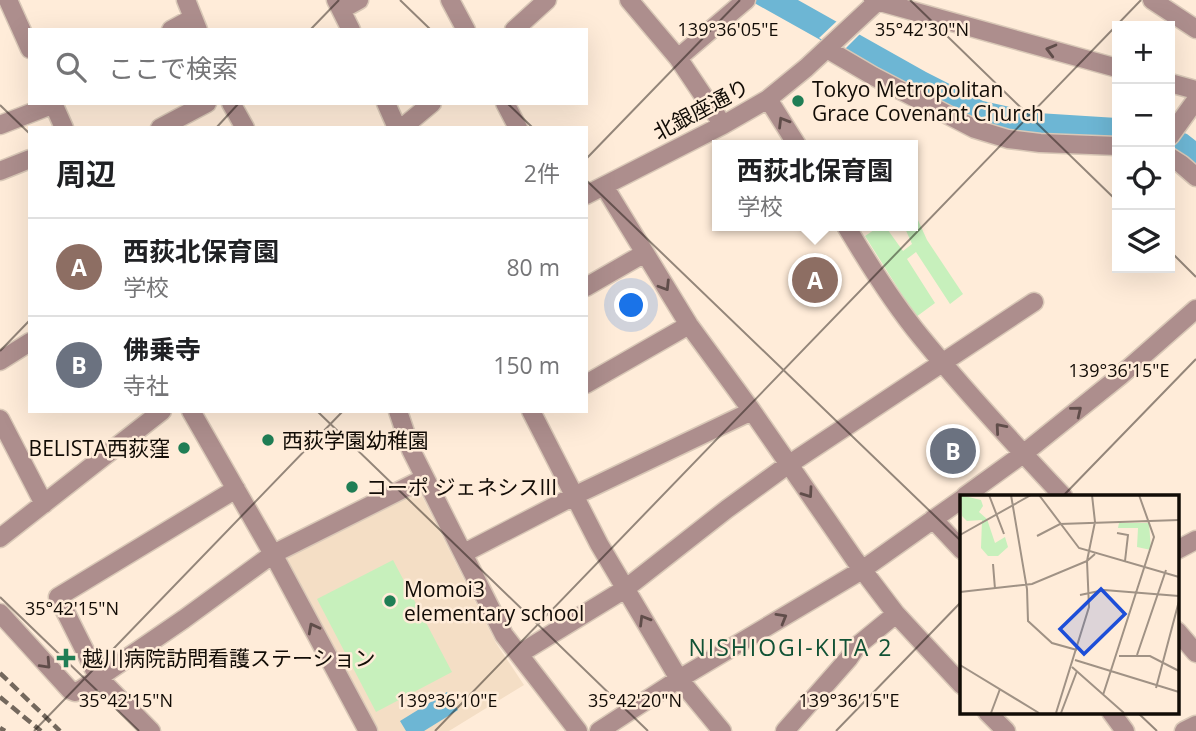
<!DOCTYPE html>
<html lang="ja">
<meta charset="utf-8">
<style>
body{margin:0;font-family:"Open Sans","Noto Sans JP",sans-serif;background:#f2f2f2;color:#202124}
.controls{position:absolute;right:21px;top:21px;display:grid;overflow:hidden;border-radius:0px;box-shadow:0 7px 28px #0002}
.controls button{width:63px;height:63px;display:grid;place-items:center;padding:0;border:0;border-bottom:2px solid #e0e0e0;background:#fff;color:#202124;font:35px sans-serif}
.you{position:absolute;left:632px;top:306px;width:24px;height:24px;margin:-18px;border:5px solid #fff;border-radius:50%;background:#1a73e8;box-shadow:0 0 0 10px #1a73e833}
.badge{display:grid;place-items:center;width:46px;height:46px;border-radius:50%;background:#db2777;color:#fff;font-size:23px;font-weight:700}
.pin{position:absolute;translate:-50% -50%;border:4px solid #fff;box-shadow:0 2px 7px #0006}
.popup{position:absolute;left:712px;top:140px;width:206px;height:91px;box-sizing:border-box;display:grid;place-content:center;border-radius:0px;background:#fff;filter:drop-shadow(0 2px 5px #0005);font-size:23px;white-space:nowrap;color:#757577}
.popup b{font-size:26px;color:#202124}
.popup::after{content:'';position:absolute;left:50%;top:100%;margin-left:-14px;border:14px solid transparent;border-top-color:#fff}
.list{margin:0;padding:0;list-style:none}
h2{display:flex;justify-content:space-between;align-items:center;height:91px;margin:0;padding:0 28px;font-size:30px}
h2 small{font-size:23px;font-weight:400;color:#757577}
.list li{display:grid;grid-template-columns:46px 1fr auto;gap:21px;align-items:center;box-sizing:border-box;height:98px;padding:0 28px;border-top:2px solid #e0e0e0}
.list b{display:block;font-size:26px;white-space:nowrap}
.list p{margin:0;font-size:23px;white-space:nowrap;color:#757577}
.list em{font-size:23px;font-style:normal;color:#757577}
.icon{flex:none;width:38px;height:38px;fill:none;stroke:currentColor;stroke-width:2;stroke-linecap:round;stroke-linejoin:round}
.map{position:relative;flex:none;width:1196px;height:731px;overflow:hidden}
.search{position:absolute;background:#fff;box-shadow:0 7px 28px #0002;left:28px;top:28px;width:560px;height:77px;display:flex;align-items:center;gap:18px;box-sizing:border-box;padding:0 24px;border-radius:0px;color:#757577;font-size:26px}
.panel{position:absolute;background:#fff;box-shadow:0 7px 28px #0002;left:28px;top:126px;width:560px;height:287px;border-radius:0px}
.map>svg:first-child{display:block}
</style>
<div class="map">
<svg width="1196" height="731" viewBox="0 0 1196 731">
<rect width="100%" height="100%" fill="#ffecd9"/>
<path fill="#f4dec5" d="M420,492L496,643L524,685L449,731H374L283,560L285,554Z"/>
<path fill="#c7f0bc" d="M913,209L927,240L963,294L950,304L916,252L907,259L935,303L916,317L865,236L880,226H885L903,251L912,244L904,226H913Z
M393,560L452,672L376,712L317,599Z"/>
<path fill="#6db6d4" d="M749,0H798L926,72L983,101L1038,113L1117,118V142L1034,137L975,121L915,93Z
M1170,128L1187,134L1196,141V171L1170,154Z
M447,692L458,710L424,731H406L400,721Z"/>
<path fill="#ffecd9" d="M837,21L861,33L843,51L819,38Z"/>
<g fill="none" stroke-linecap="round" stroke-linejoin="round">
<defs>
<path id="minor" d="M8,0L30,49
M186,0L198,30
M336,0L351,30
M450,0L466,30
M629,0L678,58L723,125
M873,0L1117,68
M1152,0L1196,29
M341,10L359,0
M171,30L193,18
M514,30L547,0
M827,49L873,76L975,129L1008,139L1040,143L1117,146
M678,58L746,0
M1170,83L1196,90
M768,99L797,145
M53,103L64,128
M231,103L245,128
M386,103L397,128
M505,103L518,128
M0,125L54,104
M160,128L207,103
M402,128L432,103
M1170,136L1196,100
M1170,157L1181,164L1196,177
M0,171L30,159
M604,186L689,325L752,411L855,560L896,614L962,685
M586,195L723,125L768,99L806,68L879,0
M846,226C868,263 893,303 921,337C966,392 1014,444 1063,496
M586,287L645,253
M0,361L30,342
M586,384L689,325
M191,411L273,554L368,731
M398,411L411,450L504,635L578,731
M531,411L599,544L679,679L722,731
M0,419L44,504
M965,496L1023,454L1120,376L1196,309
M933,519L962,550
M0,538L162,411
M1177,550L1196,540
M464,553L582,492L752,411
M0,613L70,690L75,692L82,689L184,619L273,554L425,478
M1177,631L1196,653
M519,654L625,589L727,509L782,469L1034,302
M987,712L1006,731
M1111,712L1125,731
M151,731L98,677L58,597L236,489
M599,731L679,679L862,570L962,499
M785,731L849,658L857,646L896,614
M1184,731L1196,725"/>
</defs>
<use href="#minor" stroke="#d9c8b7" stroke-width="21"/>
<use href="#minor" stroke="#ad8e8d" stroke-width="18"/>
<path stroke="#74685d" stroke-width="4.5" stroke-dasharray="10 5" stroke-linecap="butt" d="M0,673L60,731
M0,697L41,731
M0,728L5,731"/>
</g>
<defs><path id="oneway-chevron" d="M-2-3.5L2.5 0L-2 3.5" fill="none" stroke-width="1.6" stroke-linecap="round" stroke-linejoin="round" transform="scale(1.75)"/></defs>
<g stroke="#604d4a">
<use href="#oneway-chevron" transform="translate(1051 50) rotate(-165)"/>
<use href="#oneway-chevron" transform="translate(783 122) rotate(-121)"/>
<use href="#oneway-chevron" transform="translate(665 286) rotate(58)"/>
<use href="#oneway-chevron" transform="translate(1077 411) rotate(-39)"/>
<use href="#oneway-chevron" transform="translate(1000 428) rotate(-131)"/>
<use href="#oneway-chevron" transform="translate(808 493) rotate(55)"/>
<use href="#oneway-chevron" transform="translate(782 618) rotate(-30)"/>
<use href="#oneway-chevron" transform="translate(644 620) rotate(-121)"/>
<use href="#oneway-chevron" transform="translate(313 628) rotate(-118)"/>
<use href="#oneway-chevron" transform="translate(46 664) rotate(47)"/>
</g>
<path fill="none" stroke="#120c06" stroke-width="2" stroke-opacity="0.45" d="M400,0L431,30M910,0L1117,201M310,30L339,0M507,103L533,128M0,105L30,134M216,128L239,103M586,159L740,0M586,180L962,542M1170,251L1196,277M0,351L30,320M317,411L648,731M1063,496L1196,359M0,597L139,731M1137,712L1157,731M34,731L343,411M435,731L1141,0M836,731L962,601"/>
<g fill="#207e55" stroke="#ffecd9" stroke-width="2.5">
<circle cx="798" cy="101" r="7"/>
<circle cx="268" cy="440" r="7"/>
<circle cx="184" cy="448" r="7"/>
<circle cx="352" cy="487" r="7"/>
<circle cx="390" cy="601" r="7"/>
<path d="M62.5 647.5h7v7h7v7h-7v7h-7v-7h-7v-7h7z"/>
</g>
<g text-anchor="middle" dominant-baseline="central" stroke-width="5" stroke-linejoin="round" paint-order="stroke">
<g font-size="21" fill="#120c06" stroke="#ffecd9" text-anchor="start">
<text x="812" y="89">Tokyo Metropolitan<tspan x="812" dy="24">Grace Covenant Church</tspan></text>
<text x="282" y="440">西荻学園幼稚園</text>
<text x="170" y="448" text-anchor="end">BELISTA西荻窪</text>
<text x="366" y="487">コーポ ジェネシスIII</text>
<text x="404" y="589">Momoi3<tspan x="404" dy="24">elementary school</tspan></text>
<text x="82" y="658">越川病院訪問看護ステーション</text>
</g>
<g font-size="21" fill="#120c06" stroke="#ffecd9">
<text transform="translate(701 109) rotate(-28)">北銀座通り</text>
</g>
<g font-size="23" letter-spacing="2" fill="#115235" stroke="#ffecd9">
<text x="791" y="647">NISHIOGI-KITA 2</text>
</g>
</g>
<g transform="translate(960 495)">
<rect width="219" height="219" fill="#ffecd9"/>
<path d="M0,0L21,5L23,11L19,17L27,24L35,48L45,42L48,52L38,61H28L21,53L22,25L7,26L2,21ZM159,28H189L191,55L177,52L178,33H158Z" fill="#c7f0bc"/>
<path fill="none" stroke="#a09285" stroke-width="2" d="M29,0L44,39M51,0L67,94L68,126L92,148L117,155M79,0L119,53L219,82M157,38L168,40L165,66M0,40L71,0M77,41L100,29L219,25M129,56L135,27L132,0M33,69L35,94M0,97L72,89L127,66L129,56M120,100L144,95L219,101M177,160L206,75M159,161H190L219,176M115,165L219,197M0,170L79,218M112,172L164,218M196,193L219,106M143,200L194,42L179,0M31,218L40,194M96,218L129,112L127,66L135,59M101,218L117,176"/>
<path fill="#1d4ed8" fill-opacity="0.15" stroke="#1d4ed8" stroke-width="3.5" d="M141,94L165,119L124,159L100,134Z"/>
<rect width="219" height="219" fill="none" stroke="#120c06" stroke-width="3.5"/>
</g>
<g font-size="18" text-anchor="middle" fill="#120c06" stroke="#ffecd9" stroke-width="5" stroke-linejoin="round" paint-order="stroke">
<text x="922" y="36">35°42'30"N</text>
<text x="728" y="36">139°36'05"E</text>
<text x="1119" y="377">139°36'15"E</text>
<text x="72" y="615">35°42'15"N</text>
<text x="447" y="707">139°36'10"E</text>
<text x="849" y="707">139°36'15"E</text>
<text x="126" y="707">35°42'15"N</text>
<text x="635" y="707">35°42'20"N</text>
</g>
</svg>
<div class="controls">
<button>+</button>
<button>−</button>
<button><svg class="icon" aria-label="locate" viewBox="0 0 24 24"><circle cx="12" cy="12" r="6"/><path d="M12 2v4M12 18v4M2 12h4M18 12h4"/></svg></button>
<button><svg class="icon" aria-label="layers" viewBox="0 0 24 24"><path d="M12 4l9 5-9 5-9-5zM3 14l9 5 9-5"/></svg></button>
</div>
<div class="you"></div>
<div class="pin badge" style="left:815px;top:280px;background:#8d6e63">A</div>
<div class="popup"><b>西荻北保育園</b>学校</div>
<div class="pin badge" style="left:953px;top:451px;background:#6b7280">B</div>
<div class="search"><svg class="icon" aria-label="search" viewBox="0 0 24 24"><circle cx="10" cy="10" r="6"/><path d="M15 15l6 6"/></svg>ここで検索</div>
<section class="panel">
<h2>周辺<small>2件</small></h2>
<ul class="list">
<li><span class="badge" style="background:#8d6e63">A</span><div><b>西荻北保育園</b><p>学校</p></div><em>80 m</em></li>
<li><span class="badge" style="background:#6b7280">B</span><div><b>佛乗寺</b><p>寺社</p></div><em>150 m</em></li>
</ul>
</section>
</div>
